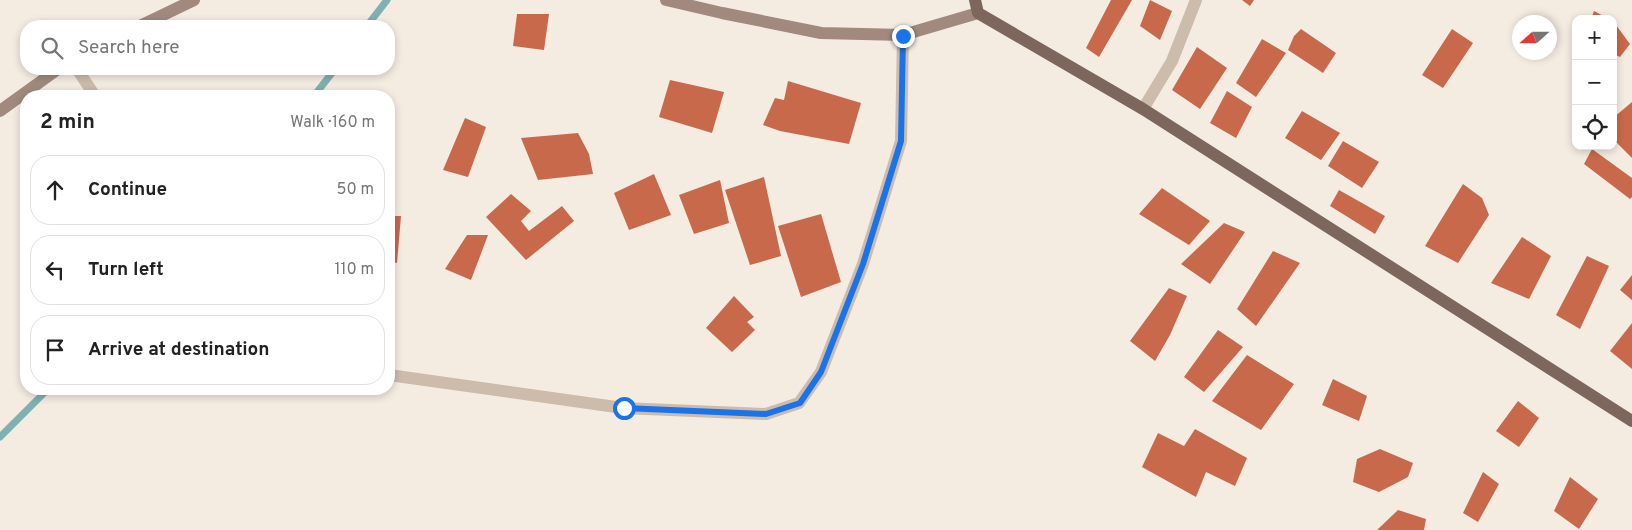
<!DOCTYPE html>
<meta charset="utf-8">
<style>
body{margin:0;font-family:Overpass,sans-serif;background:#f2f2f2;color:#222}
.controls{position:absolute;right:15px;top:15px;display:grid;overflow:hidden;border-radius:10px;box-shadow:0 2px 8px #0003}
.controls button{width:45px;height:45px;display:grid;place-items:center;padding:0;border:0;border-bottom:1px solid #e0e0e0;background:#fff;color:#222;font:25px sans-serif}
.compass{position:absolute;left:1512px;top:15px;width:45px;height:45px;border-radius:50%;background:#fff;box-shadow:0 2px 8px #0003;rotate:249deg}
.stop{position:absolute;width:15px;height:15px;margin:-11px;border:4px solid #1a73e8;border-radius:50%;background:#fff}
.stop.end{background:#1a73e8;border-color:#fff;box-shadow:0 1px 5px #0008}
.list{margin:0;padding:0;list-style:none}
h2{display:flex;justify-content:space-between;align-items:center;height:65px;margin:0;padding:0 20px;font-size:21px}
h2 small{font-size:16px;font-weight:400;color:#767676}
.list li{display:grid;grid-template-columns:32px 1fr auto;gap:15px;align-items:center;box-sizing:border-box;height:70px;margin:0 10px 10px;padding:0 10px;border:1px solid #e0e0e0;border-radius:20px}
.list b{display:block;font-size:19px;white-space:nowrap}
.list em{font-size:16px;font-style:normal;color:#767676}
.icon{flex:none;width:28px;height:28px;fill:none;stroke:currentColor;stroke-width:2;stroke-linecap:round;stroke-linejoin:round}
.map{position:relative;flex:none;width:1632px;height:530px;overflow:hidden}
.search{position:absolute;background:#fff;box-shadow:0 2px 8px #0003;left:20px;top:20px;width:375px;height:55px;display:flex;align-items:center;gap:12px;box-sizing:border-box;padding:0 18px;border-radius:20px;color:#767676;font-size:19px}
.panel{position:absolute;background:#fff;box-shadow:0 2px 8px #0003;left:20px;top:90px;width:375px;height:305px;border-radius:20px}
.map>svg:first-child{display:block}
</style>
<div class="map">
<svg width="1632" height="530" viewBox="0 0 1632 530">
<rect width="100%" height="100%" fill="#f4ebe1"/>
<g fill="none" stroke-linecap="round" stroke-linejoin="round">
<path stroke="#7fb0b2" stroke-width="7" d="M367,26L387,0
M314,96L335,69
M0,437L48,389"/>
</g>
<path fill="#c8694b" d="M1111,0H1132L1099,57L1086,48Z
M1150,0L1172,11L1160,40L1140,26Z
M1242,0H1254L1250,6Z
M1594,11L1609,19H1591Z
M517,14H549L544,50L513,46Z
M1613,21L1630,44L1620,57L1613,54Z
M1301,29L1336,53L1323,73L1288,50L1294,36Z
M1452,29L1473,43L1443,88L1422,75Z
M1262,39L1286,53L1256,97L1236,83Z
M1197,47L1227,68L1200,109L1172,90Z
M670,80L724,92L712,133L659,117Z
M788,81L861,103L849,144L780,131L763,125L775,98L784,100Z
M1227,91L1252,107L1236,138L1210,123Z
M1632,102V158L1615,141L1613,118Z
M1302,111L1340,133L1321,160L1285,138Z
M465,118L486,127L468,177L443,170Z
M578,133L589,154L593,174L538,180L521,138Z
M1343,141L1379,162L1362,188L1328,166Z
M1592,149L1632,178V197L1630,199L1584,164Z
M654,174L671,215L629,230L614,193Z
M764,177L781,256L750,265L725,190Z
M720,180L729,223L694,234L679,195Z
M1463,184L1482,198L1489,215L1458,263L1425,246Z
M1162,188L1210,221L1189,245L1139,214Z
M1339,190L1385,216L1375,234L1330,206Z
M511,194L531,211L521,221L529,231L562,206L574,221L526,260L486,217Z
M821,214L841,282L801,297L778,226Z
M389,216H401L397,263L389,261Z
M1224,223L1245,232L1210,284L1181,264Z
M467,235H488L471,280L445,269Z
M1522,237L1551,256L1529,299L1491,283Z
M1273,251L1300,263L1256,326L1237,309Z
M1587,256L1609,266L1580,329L1556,315Z
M1632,275V300L1620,290Z
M1169,288L1187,296L1170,335L1155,361L1130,341Z
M734,296L754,317L747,322L755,330L732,352L706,328Z
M1632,323V369L1610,351Z
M1218,330L1243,347L1204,392L1184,377Z
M1247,355L1294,384L1261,430L1212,401Z
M1333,379L1367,396L1359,421L1322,405Z
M1518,401L1539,418L1519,447L1496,431Z
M1195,429L1247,458L1235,486L1206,472L1196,497L1142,467L1158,433L1184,446Z
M1380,449L1413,463L1408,477L1379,492L1353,482L1357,459Z
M1483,472L1499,484L1478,522L1463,513Z
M1570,477L1598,499L1579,529L1554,511Z
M1398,510L1426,519L1424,530H1377Z"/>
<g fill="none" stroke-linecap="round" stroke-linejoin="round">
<path stroke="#cdbbac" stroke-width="12" d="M77,69L95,96
M1143,109L1172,61L1196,0
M389,375L623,408L766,414L799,403L821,372L863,264L901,141L903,35"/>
<path stroke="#a18a7d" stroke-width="12" d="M666,0L722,13L821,33L903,35L978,13
M140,26L194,0
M0,111L58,69"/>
<path stroke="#7d675c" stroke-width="12" d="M975,0L978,13L1143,109L1632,421"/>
</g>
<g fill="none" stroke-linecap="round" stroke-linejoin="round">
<path stroke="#1a73e8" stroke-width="6" d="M624,408L766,414L800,403L821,372L863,264L901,141L903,36"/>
</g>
</svg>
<div class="controls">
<button>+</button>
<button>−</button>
<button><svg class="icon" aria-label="locate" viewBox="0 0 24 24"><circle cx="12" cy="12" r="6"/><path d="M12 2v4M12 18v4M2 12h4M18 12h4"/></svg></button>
</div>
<svg class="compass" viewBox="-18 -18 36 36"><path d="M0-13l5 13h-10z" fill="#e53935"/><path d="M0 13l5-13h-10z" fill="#767676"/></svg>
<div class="stop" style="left:624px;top:408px"></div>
<div class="stop end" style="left:903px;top:36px"></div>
<div class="search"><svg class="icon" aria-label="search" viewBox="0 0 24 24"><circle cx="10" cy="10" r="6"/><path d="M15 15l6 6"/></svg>Search here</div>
<section class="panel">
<h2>2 min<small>Walk · 160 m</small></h2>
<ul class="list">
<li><svg class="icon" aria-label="ahead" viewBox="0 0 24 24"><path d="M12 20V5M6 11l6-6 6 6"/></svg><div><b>Continue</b></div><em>50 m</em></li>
<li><svg class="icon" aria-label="left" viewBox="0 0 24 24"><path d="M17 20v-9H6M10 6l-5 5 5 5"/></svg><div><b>Turn left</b></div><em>110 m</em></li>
<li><svg class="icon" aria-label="arrive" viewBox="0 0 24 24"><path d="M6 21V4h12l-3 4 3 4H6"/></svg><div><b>Arrive at destination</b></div></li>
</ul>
</section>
</div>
